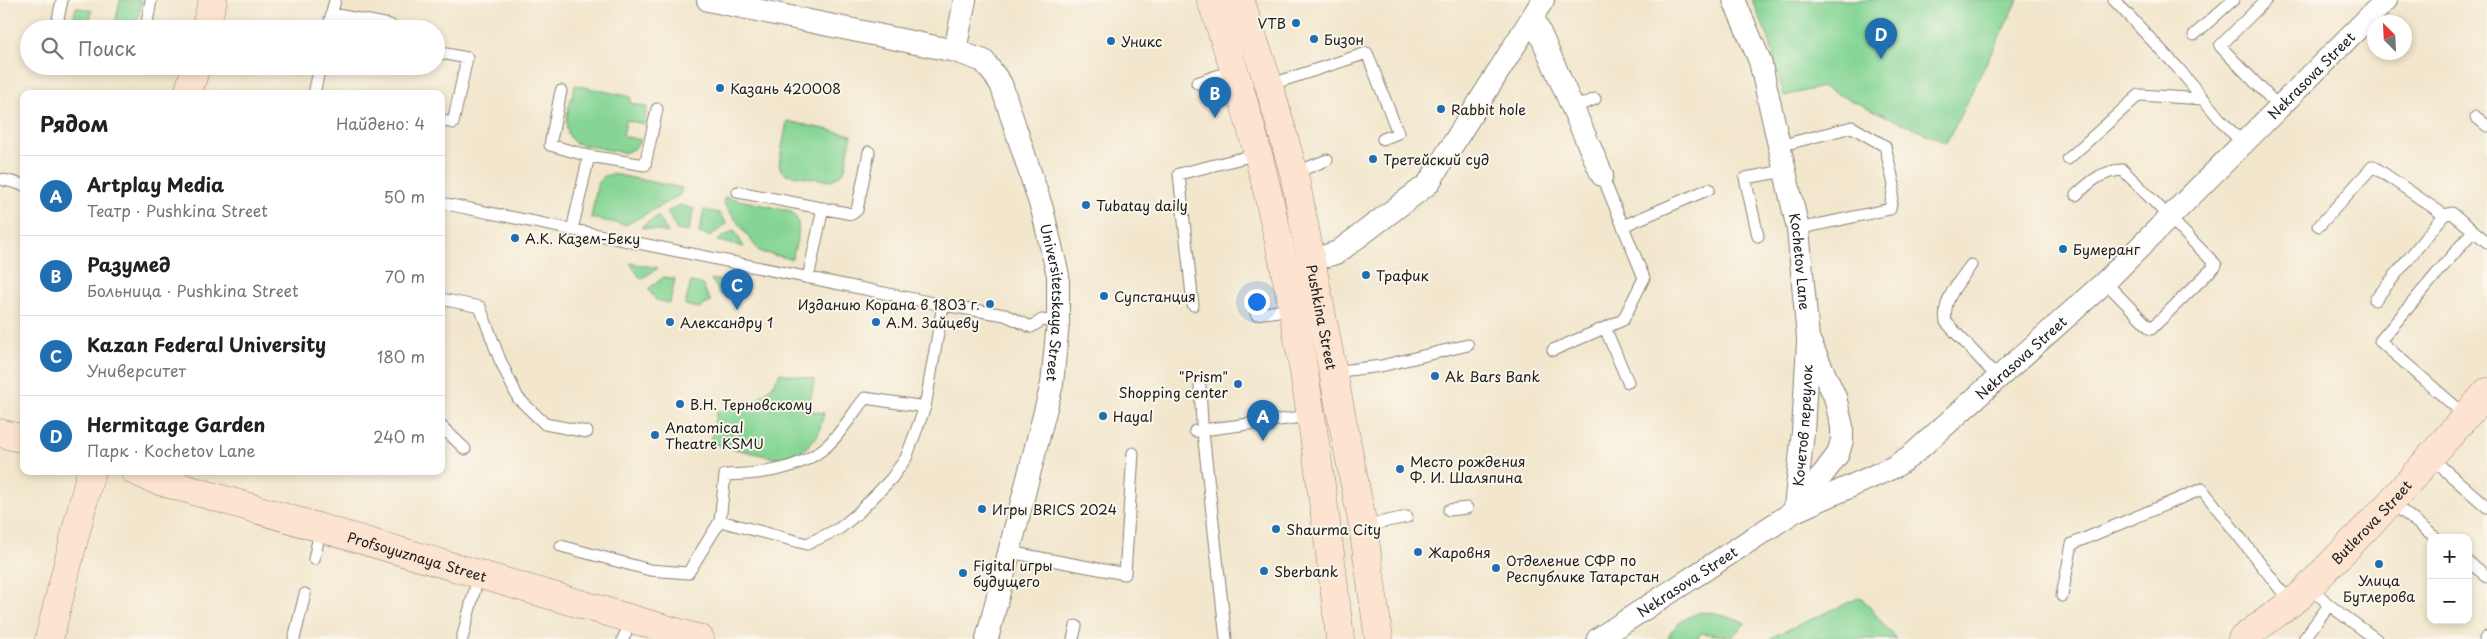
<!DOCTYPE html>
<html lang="ru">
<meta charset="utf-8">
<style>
body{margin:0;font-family:"Playpen Sans",sans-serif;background:#f2f2f2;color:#202124}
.controls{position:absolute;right:15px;bottom:15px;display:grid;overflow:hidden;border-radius:10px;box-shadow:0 2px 8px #0003}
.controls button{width:45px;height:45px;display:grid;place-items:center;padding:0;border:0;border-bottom:1px solid #e0e0e0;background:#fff;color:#202124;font:25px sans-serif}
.compass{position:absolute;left:2367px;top:15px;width:45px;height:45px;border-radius:50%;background:#fff;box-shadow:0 2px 8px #0003;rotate:336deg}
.you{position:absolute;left:1256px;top:301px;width:18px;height:18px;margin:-12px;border:4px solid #fff;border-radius:50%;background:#1a73e8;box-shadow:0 0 0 8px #1a73e833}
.badge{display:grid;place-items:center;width:32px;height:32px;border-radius:50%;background:#1f6fb2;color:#fff;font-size:16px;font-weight:700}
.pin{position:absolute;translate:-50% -41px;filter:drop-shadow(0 1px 2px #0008)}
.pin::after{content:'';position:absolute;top:26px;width:18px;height:15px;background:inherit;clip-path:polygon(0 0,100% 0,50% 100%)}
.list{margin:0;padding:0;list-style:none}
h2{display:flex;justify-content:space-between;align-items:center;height:65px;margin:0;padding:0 20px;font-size:21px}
h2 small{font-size:16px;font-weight:400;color:#757577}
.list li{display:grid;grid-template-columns:32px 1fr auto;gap:15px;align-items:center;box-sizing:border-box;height:80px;padding:0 20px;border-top:1px solid #e0e0e0}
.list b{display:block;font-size:19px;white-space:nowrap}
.list p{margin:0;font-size:16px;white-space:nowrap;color:#757577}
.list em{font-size:16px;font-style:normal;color:#757577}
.icon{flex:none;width:28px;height:28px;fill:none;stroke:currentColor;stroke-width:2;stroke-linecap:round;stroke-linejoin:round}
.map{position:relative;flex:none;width:2487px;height:639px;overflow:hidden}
.search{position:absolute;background:#fff;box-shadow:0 2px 8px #0003;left:20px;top:20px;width:425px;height:55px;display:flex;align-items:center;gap:12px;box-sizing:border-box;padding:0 18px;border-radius:28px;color:#757577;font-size:19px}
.panel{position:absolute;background:#fff;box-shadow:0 2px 8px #0003;left:20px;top:90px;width:425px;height:385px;border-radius:10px}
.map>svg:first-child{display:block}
</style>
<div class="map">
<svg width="2487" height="639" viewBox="0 0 2487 639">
<rect width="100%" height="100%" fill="#fbf7ec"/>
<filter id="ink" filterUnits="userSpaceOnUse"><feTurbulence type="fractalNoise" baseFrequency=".02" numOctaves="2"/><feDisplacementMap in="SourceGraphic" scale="10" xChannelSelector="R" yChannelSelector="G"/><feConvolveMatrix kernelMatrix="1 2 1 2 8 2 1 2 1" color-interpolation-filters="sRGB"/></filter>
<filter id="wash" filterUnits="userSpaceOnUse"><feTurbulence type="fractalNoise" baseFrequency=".0096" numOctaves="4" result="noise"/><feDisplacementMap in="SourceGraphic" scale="20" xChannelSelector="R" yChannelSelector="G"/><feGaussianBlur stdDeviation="1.12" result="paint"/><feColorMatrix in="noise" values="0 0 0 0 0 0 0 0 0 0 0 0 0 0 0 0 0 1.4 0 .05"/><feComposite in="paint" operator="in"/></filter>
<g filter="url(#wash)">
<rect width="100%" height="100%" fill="#f2e6cc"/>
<path fill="#86d595" stroke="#517858" d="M120,0H142L136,29H114Z
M1752,0H2018L1946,143L1822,87L1784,96L1769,39Z
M76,7L92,11L89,24L73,21Z
M575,85L631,97L630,103L647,107L644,124L626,120L623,136L641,140L635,148L624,153L575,143C558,129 571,104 575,85Z
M787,121L852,135L844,172L831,181L785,174L781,170L779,164Z
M613,174L682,188L680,195L626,225L591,218L598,182L604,176Z
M725,197L791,211C805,225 796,241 792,259L760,252L723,203Z
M679,205L694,209L688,232L677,230L667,212Z
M704,210L719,213L727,224L710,236L699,233Z
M658,216L668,233L641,227Z
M734,230L744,247L717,241Z
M630,263L658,268L641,279Z
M664,277L675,279L670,303L656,300L648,289Z
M711,279L738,284L721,295Z
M691,282L702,284L711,302L699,308L685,305Z
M780,373L815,379L808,410L824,413L818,435L804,450L779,459L710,443L717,411C742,412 770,396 780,373Z
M1861,597L1896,639H1770L1774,636Z
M1701,612L1716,613L1746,623L1732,637L1700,633L1698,639H1668C1673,624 1687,617 1701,612Z"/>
</g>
<g filter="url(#ink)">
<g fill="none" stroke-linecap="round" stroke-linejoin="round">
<defs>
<path id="lane" d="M2114,0L2178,68L2219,118L2242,143
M2266,0L2220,46L2278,106
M332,14L390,25L392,29
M56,29L62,0
M146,29L151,0
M328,29L335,0
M2194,35L2233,0
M436,52L467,58L453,123L441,120
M1197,83L1234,70
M1269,85L1367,53L1398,133L1383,139
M561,91L550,145L589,156L645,165L657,109
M314,94L320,66
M1573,108L1595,99
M2476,117L2487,126
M1779,146L1852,127L1885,146L1894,185L1890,209L1798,229
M2068,159L2139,95L2204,99
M1294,173L1327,160
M0,179L24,185
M738,192L852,214L857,210L869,152
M2076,195C2091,181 2102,171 2123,170L2216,265L2151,329L2105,282
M441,203L943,305L1005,315L1031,327L1042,320L1058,323
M1623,226L1709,189
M2319,226L2373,166L2444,215
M572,230L589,156
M1758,236L1745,178L1785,171
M1971,265C1958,283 1942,300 1946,322L1998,378
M808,278L823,208
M441,299L480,307L500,360L518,398L545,424L587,432
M2375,300L2444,215L2452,213L2487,242
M1193,305L1179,174L1258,154
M1256,314L1293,309
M1605,328L1628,382
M1553,350L1623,320L1644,278L1602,175
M1333,372L1381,366L1468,345
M1200,386L1202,423L1226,639
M2466,416L2380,341L2473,231
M441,426L465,449
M1195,431L1310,416
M2430,457L2487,507
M2391,502L2436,538
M1449,510L1467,508
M720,521L807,544L840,528L858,513L891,479L906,458L925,407L943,305
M1363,526L1407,517
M561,546L650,570L688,573L720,521L725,475C763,474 804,470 832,441C844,428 854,412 865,398L925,407
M1009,552L1125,574L1133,453
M314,559L321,527
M2468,562L2487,576
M2062,596L2072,544L2202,489L2291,603
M2329,605L2376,639
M294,639L305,594
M462,639L479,573
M623,639L632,619
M1073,639L1076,626
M2304,639L2329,605L2310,586
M2485,639L2487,637"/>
<g id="street">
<path id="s1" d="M708,0L955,51L984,61L1001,84L1042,209L1058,275V323L1052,384L987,639"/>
<path id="s2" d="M1734,0L1760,61L1798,229L1808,338L1835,397L1842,427V440L1838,454L1796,510"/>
<path d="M1533,17L1602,175"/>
<path d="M955,51L965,0"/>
<path d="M1311,261L1338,252L1428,184L1543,0"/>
<path id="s3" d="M1795,507L1803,432L1808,342"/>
<path id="s4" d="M1598,639L1795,511L1894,467L1912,455L2105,282L2386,0"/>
</g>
<g id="secondary">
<path d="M1211,0C1284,205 1316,423 1340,639"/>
<path id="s5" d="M1240,0L1269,85L1294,173L1363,526L1379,639"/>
<path d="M205,29L213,0"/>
<path d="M188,94L196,66"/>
<path d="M0,433L24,439"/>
<path id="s6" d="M135,471L153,479L700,639"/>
<path d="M49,639L91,471"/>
<path id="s7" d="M2242,639L2300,596L2391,502L2487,392"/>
</g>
</defs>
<use href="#lane" stroke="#878174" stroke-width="13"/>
<use href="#street" stroke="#878174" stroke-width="24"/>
<use href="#secondary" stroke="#878174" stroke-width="29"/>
<use href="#lane" stroke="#fff" stroke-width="11"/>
<use href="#street" stroke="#fff" stroke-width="22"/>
<use href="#secondary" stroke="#fde4d0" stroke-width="28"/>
</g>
</g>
<g fill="#1f6fb2" stroke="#fbf7ec" stroke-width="2">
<circle cx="1296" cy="23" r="5"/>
<circle cx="1314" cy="39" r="5"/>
<circle cx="1111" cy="41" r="5"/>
<circle cx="720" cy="88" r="5"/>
<circle cx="1441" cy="109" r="5"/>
<circle cx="1373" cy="159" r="5"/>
<circle cx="1086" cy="205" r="5"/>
<circle cx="515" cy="238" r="5"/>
<circle cx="2063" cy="249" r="5"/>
<circle cx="1366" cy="275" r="5"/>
<circle cx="1104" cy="296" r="5"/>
<circle cx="990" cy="304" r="5"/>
<circle cx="670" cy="322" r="5"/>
<circle cx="876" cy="322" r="5"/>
<circle cx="1435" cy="376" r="5"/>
<circle cx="1238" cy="384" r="5"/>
<circle cx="680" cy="404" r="5"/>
<circle cx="1103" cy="416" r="5"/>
<circle cx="655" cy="435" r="5"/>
<circle cx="1400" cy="469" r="5"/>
<circle cx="982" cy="509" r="5"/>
<circle cx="1276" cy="529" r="5"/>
<circle cx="1418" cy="552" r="5"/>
<circle cx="2379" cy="564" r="5"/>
<circle cx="1496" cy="568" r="5"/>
<circle cx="1264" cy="571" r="5"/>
<circle cx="963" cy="573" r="5"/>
</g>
<g text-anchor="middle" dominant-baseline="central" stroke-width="4" stroke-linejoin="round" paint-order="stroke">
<g font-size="14" fill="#1c1c1c" stroke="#fbf7ec" text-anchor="start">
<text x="1286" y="23" text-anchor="end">VTB</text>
<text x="1324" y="39">Бизон</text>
<text x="1121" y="41">Уникс</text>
<text x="730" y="88">Казань 420008</text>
<text x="1451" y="109">Rabbit hole</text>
<text x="1383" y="159">Третейский суд</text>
<text x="1096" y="205">Tubatay daily</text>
<text x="525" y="238">А.К. Казем-Беку</text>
<text x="2073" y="249">Бумеранг</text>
<text x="1376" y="275">Трафик</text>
<text x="1114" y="296">Супстанция</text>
<text x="980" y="304" text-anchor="end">Изданию Корана в 1803 г.</text>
<text x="680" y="322">Александру 1</text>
<text x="886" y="322">А.М. Зайцеву</text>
<text x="1228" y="376" text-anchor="end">"Prism"<tspan x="1228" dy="16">Shopping center</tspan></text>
<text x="1445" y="376">Ak Bars Bank</text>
<text x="690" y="404">В.Н. Терновскому</text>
<text x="1113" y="416">Hayal</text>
<text x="665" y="427">Anatomical<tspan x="665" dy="16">Theatre KSMU</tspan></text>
<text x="1410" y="461">Место рождения<tspan x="1410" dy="16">Ф. И. Шаляпина</tspan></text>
<text x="992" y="509">Игры BRICS 2024</text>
<text x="1286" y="529">Shaurma City</text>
<text x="1428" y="552">Жаровня</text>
<text x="1506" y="560">Отделение СФР по<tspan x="1506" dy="16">Республике Татарстан</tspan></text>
<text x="973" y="565">Figital игры<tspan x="973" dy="16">будущего</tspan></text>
<text x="1274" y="571">Sberbank</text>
<text x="2379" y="580" text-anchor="middle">Улица<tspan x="2379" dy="16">Бутлерова</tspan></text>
</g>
<g font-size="14" fill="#1c1c1c" stroke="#fbf7ec">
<text stroke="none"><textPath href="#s4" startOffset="916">Nekrasova Street</textPath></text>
<text stroke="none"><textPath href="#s2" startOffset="271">Kochetov Lane</textPath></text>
<text stroke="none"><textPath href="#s1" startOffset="538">Universitetskaya Street</textPath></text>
<text stroke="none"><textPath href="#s5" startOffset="328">Pushkina Street</textPath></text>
<text stroke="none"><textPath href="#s4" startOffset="511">Nekrasova Street</textPath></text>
<text stroke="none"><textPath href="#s3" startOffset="82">Кочетов переулок</textPath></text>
<text stroke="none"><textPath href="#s7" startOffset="175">Butlerova Street</textPath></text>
<text stroke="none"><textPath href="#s6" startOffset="295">Profsoyuznaya Street</textPath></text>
<text stroke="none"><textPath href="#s4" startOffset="106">Nekrasova Street</textPath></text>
</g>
</g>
</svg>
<div class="controls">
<button>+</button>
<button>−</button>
</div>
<svg class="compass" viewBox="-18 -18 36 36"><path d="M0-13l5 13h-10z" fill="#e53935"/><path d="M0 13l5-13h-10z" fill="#757577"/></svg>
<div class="you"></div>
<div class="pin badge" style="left:1263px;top:441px">A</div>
<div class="pin badge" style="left:1215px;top:118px">B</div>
<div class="pin badge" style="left:737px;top:310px">C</div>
<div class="pin badge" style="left:1881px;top:59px">D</div>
<div class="search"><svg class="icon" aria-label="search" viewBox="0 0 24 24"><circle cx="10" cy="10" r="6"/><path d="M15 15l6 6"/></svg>Поиск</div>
<section class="panel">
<h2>Рядом<small>Найдено: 4</small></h2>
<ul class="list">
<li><span class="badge">A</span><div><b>Artplay Media</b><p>Театр · Pushkina Street</p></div><em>50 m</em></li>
<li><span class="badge">B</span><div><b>Разумед</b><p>Больница · Pushkina Street</p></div><em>70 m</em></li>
<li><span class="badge">C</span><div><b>Kazan Federal University</b><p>Университет</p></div><em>180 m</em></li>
<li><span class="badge">D</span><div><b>Hermitage Garden</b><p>Парк · Kochetov Lane</p></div><em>240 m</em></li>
</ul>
</section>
</div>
